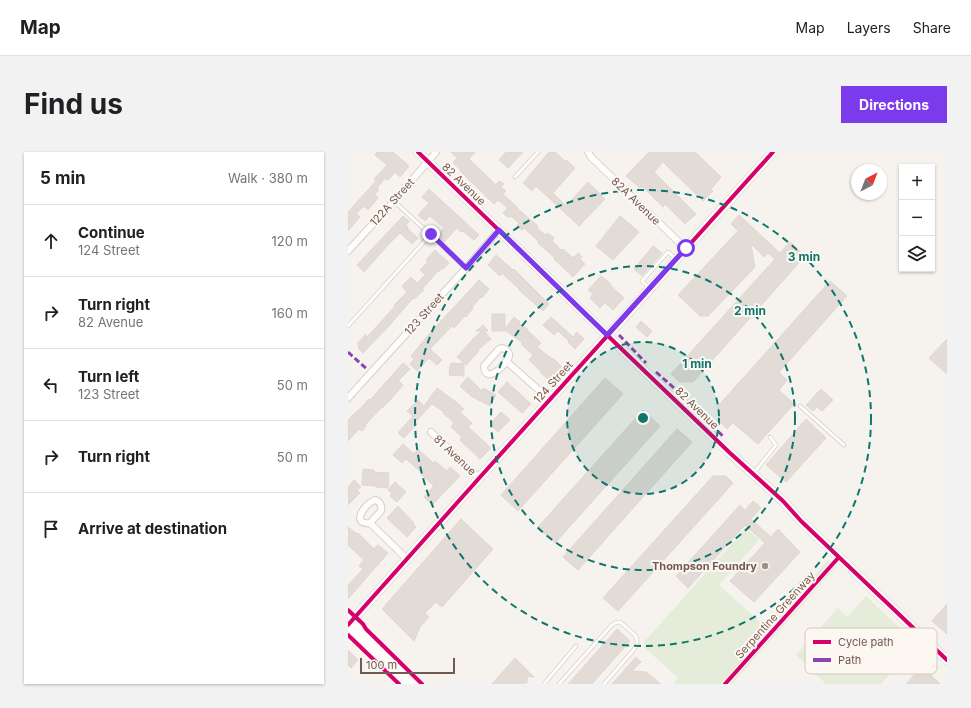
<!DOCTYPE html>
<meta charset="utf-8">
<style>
body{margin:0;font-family:Inter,sans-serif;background:#f2f2f2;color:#202124}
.controls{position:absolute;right:12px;top:12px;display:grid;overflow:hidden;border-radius:0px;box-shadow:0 1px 3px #0004}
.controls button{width:36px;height:36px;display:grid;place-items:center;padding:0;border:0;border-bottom:1px solid #e0e0e0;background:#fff;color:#202124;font:20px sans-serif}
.compass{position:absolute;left:503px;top:12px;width:36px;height:36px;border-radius:50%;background:#fff;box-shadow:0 1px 3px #0004;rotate:42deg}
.scale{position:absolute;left:12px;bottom:10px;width:95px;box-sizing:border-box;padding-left:4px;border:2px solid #725951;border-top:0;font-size:11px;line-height:14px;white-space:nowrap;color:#725951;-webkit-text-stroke:3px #fdf7f1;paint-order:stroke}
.stop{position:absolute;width:12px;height:12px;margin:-9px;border:3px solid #7c3aed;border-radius:50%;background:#fff}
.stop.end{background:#7c3aed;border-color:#fff;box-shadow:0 1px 4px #0008}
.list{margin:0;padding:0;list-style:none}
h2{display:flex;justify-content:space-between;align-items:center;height:52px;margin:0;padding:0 16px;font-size:17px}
h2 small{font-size:13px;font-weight:400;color:#757577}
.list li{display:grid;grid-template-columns:26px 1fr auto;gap:12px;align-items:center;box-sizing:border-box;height:72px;padding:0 16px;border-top:1px solid #e0e0e0}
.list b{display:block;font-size:15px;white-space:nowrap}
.list p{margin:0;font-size:13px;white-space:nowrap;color:#757577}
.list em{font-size:13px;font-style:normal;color:#757577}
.icon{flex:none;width:22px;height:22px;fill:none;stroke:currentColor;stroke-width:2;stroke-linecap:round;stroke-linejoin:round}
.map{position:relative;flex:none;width:599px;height:532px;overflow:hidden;border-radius:0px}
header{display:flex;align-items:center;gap:24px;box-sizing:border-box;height:56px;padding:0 20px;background:#fff;border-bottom:1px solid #e0e0e0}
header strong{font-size:19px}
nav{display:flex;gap:22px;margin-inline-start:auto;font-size:14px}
.intro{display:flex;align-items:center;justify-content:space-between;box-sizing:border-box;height:96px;padding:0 24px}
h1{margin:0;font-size:28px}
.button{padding:10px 18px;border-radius:0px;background:#7c3aed;color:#fff;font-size:14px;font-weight:700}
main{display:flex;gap:24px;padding:0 24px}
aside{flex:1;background:#fff;border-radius:0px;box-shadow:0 1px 3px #0004}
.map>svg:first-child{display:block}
</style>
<header>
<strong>Map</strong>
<nav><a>Map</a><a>Layers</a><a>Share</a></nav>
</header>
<div class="intro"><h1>Find us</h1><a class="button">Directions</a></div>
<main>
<aside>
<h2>5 min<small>Walk · 380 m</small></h2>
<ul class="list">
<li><svg class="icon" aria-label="ahead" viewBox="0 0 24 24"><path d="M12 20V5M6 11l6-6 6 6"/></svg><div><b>Continue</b><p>124 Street</p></div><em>120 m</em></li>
<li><svg class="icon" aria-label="right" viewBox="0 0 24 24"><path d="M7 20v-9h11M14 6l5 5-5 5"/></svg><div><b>Turn right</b><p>82 Avenue</p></div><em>160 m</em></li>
<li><svg class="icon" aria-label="left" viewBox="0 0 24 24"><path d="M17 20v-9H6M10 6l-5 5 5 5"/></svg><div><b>Turn left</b><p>123 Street</p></div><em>50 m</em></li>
<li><svg class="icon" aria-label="right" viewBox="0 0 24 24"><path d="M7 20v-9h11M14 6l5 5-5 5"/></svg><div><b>Turn right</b></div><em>50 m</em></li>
<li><svg class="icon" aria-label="arrive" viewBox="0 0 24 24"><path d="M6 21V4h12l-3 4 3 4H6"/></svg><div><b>Arrive at destination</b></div></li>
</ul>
</aside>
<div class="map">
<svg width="599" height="532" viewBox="0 0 599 532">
<rect width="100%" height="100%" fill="#f6f3ee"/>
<path fill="#e6ecda" d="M398,376L411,388L371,433L419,476L480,408L488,415L384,532H325L330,526L297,496L296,490Z
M518,444L569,492L533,532H478L448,503L490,456L499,465Z"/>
<path fill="#e3dbd6" stroke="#dfd6d1" d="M29,0H45L61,14L52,25L47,20L40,28L37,26L29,36L31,38L27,42L30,46L20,58L16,54L8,62L12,65L0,79V60L28,29L26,27L39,13L27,3Z
M103,0H127L121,7L148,33L151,29L156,32L153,35L158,39L155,42L170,56V57L190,74L189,76L197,83L200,81L206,86L204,89L213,98L215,97L225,106L230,101L234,105L232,107L237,112L225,125L206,107L207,106L190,91L191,90L176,76L174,78L169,74L171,71L163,64L161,66L155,61L160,56L150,48L146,52L112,19L113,18L105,11L109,6Z
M158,0H175L160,16L151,8Z
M201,0H207L217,9L218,8L227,16L205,41L218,54L240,30L257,47L231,74L188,34L184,39L175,31Z
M301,0H347L373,25L363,37L365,39L355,49L315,10L306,20L348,62L337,72L317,52L315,55L294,34L292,36L278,24Z
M81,37L131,83L126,88L115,79L113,80L109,76L96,90L89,83L96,76L82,64L77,69L70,63L81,51L74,45Z
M391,63L432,101L442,90L457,104L345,230H332L323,222L427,107L420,101L416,105L403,92L407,115L360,164H352L330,143L390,79L383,72Z
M55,64L61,69L58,73L60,75L59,76L70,86L64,92L52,81L39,94L16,120L9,113Z
M272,64L291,80L265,108L248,94Z
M305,94L314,101L294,124L286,117Z
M87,98L101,111L95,117L94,116L91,120L90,119L74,137L76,138L66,147L65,146L40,175L15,201L10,196L11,194L9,192L18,182V186L32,171L47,154L46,153L59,140L54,134L63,125L69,131L77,123L72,118L80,110L78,108Z
M148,103L165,118L166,117L201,152L195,159L171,138V137L154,121L152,124L140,113Z
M253,124L263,132L262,133L276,146L265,158L257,151L252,156L242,146L245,142L240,138Z
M131,128L141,137L134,146L133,145L124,155L125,156L118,165L117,164L106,176L104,174L82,197L94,208L89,213L81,206L69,219L62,212L66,207L63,204L82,181Z
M482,129L499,144L431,220L439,228L431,238L446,252L410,292L385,271L379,277L371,269L370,254Z
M144,162H157V177L166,165L172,170L171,172L180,178H179L193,191L189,195L204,207L205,206L215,216L202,229L192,220L193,219L181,208L185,203L173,192L175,191L157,178V179H144Z
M203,165L225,185L229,180L236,187L227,197L220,190L221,189L210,179L206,183L195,173Z
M293,169L304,179L299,185L288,175Z
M135,173L140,179H136L143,187L130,198L131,199L118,213L109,205L124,188L134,179H128Z
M599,187V222L581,206Z
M55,211L62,217L50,229L55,233L43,247L34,256V255L17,273L18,274L14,279L11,277L0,289V268L10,258H11L21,247L22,248Z
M104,211L116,212V224L101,223L102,213Z
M120,225L134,239L135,236L148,243L142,254L123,244L112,234Z
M257,226L275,242L170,359L153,343Z
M159,230L183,252L174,261L150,240Z
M89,236L108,250L116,257L112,260L124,271L120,275L143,296L132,307L112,288L114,285L103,275L106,271L95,261L96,260L84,252L67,270L69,272L56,286L50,281L65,264L59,259L70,248L76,254Z
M473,237L485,248L474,259L469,255L465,259L458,253Z
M295,258L312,274L207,391L190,375Z
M153,260L162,268L150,280L142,272Z
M458,267L478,286L438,330L418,313Z
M329,277L344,290L230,418L215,405Z
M55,292L66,302L70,297L85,311L87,309L99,319L102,315L112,324L84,353L76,345L86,334L73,322L74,321L58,307L54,311L45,303Z
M15,317L26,318V320L41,321L40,336L28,335V334L14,333Z
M365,324H378L385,331L270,459L255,446Z
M6,328L13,335L9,338L12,341L0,353V335Z
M47,330L58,340L49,350L42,344L44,342L40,338Z
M405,349L413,356L403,367L423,385L430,377L452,400L406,450L382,429L417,391L397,373L340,436L328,424L392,353L397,358Z
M50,354L66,371L65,372L68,375L59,385L39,366Z
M113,367L145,397L94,455L88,450L77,461L81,465L72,475L66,489L34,457Z
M0,375L9,382L10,381L26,397L30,393L40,401L0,447V433L15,417L11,414L16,408L0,393Z
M599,452V482L584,469Z
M269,477L282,489L244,532H220Z
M0,498L10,508L3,516L0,513Z
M288,505L293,510L284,519L298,520L313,532H264Z
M167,506L186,525L179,524V531H174V532H144Z
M574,514L592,532H558Z"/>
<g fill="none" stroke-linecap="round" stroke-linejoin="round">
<defs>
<path id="lane" d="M167,25L190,0
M46,49L118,116
M301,136L294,129L320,100L328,107
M0,174L83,82
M452,254L496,293
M406,321L428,293L422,285
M196,532L228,494
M211,532L263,474C266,471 268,470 272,470L287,483L289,487V492L287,496L283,501L256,532"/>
<path id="street" d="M240,0L243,5L337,96
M0,99L46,49L88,0
M154,196C158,197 162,200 161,204C161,210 137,235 136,214L151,197Z
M158,209L202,248
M0,246L118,116L151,78
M83,280L131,326
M27,348C32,349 34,354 33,359L22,371C2,373 17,351 27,348Z
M22,371L59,407"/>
<path id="secondary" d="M70,0L259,183L382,301L435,349L453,369L599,508
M0,465L68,532
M0,473L133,324L425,0
M0,477L58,532"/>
</defs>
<use href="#lane" stroke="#d6d0cc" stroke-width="4.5"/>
<use href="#street" stroke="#d6d0cc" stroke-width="8"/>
<use href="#secondary" stroke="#d6ceca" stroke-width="10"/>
<use href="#lane" stroke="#fefdfc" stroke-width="3"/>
<use href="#street" stroke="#fefdfc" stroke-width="6"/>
<use href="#secondary" stroke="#fefdfc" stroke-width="9"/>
<path stroke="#8e44ad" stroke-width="3" stroke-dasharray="6 3" stroke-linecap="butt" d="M271,183L298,211
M0,200L20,218
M308,220L336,245
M345,254L347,258L376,285"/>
<defs>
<path id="cycleway" d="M70,0L259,183L382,301L435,349L453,369L599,508
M0,458L15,472L18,477L74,532
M0,473L133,324L425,0
M0,483L51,532
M377,532L491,405"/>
</defs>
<use href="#cycleway" stroke="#fdf7f1" stroke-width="6"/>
<use href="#cycleway" stroke="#d6006c" stroke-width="4"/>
</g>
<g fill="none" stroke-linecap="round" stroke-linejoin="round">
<path stroke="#7c3aed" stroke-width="5" d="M83,82L118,116L151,78L259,183L338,96"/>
</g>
<circle cx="295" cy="266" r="76" fill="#0f766e" fill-opacity=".12"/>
<g fill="none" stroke="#0f766e" stroke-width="2" stroke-dasharray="7 5">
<circle cx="295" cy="266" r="76"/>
<circle cx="295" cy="266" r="152"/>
<circle cx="295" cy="266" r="228"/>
</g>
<circle fill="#a08f88" stroke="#fdf7f1" stroke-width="1.5" cx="417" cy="414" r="4"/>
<g text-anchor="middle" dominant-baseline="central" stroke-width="4" stroke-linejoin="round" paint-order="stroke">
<g font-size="11" fill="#725951" stroke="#fdf7f1">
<text transform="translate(116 32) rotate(44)">82 Avenue</text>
<text transform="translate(288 49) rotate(44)">82A Avenue</text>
<text transform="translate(44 50) rotate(-48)">122A Street</text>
<text transform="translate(76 162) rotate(-48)">123 Street</text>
<text transform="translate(205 230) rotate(-48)">124 Street</text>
<text transform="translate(349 256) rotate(44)">82 Avenue</text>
<text transform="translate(107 303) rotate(43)">81 Avenue</text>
<text transform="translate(427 463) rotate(-48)">Serpentine Greenway</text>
</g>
<g font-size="11" font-weight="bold" fill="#725951" stroke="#fdf7f1" text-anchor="end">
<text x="409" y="414">Thompson Foundry</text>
</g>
</g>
<rect x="457" y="476" width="132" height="46" rx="6" fill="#fdf7f1" stroke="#d3c8c1" stroke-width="1"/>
<rect x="465" y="488" width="18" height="4" fill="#d6006c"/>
<rect x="465" y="506" width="18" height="4" fill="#8e44ad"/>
<g font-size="11" fill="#725951">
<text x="490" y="494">Cycle path</text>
<text x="490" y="512">Path</text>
</g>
<circle cx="295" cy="266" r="6" fill="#0f766e" stroke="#fdf7f1" stroke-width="2"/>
<g font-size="12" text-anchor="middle" font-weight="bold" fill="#0f766e" stroke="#fdf7f1" stroke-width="4" stroke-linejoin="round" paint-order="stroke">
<text x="456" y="109">3 min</text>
<text x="402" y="163">2 min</text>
<text x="349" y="216">1 min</text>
</g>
</svg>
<div class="controls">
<button>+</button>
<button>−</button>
<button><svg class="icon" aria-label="layers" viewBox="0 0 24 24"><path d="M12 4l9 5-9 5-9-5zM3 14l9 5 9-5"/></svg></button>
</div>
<svg class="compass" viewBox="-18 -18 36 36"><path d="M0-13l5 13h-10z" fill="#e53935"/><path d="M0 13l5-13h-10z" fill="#757577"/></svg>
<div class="scale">100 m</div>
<div class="stop" style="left:338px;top:96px"></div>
<div class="stop end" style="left:83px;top:82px"></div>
</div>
</main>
